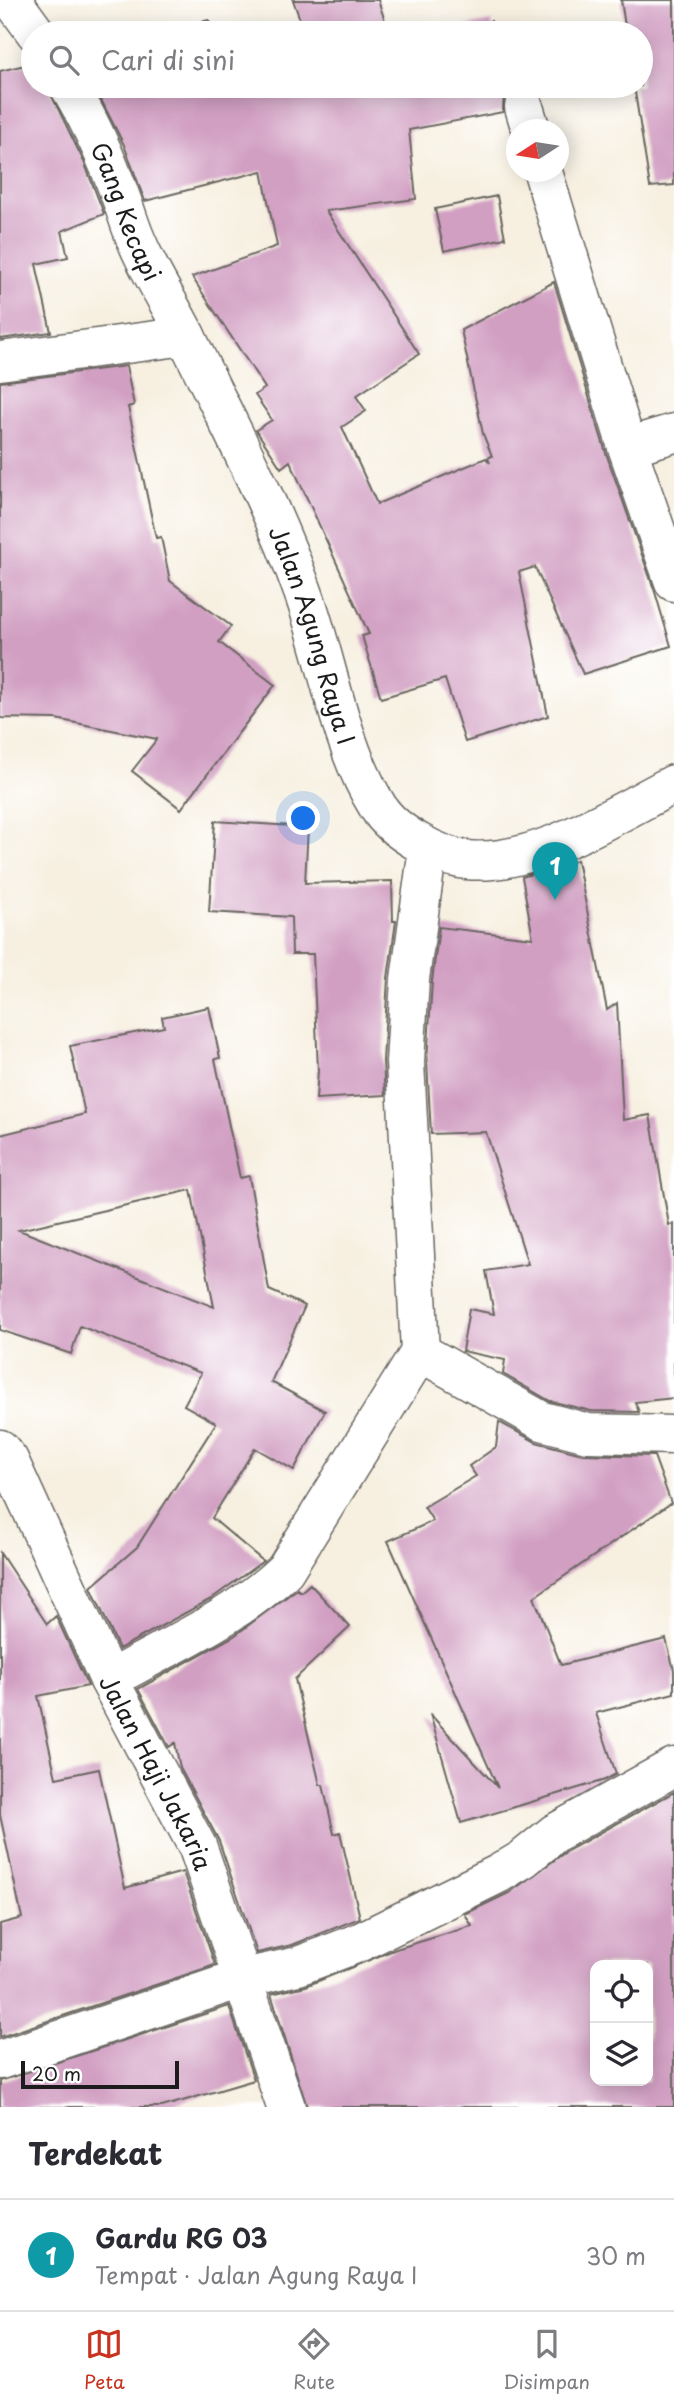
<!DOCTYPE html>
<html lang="id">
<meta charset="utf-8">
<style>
body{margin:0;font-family:"Playpen Sans",sans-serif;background:#f7f7f7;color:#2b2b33}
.controls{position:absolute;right:21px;bottom:21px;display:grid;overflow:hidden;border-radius:14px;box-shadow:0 4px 18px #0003}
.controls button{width:63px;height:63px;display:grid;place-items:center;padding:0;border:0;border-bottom:2px solid #e1e1e2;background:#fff;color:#2b2b33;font:35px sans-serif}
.compass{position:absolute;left:506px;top:119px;width:63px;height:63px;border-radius:50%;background:#fff;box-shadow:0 4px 18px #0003;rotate:258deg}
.scale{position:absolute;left:21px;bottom:18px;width:158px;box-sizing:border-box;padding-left:7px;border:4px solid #1c1c1c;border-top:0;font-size:19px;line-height:24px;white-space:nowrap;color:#1c1c1c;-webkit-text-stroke:5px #fff;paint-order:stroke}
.you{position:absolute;left:304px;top:819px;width:24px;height:24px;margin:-18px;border:5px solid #fff;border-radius:50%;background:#1a73e8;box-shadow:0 0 0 10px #1a73e833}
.badge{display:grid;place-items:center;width:46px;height:46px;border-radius:50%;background:#c8321e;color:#fff;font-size:23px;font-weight:700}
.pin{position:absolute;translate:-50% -58px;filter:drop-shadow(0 2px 4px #0008)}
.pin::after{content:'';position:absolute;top:37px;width:24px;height:21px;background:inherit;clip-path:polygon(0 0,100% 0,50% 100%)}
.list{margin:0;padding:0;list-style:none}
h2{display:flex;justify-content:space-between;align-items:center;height:91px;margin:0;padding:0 28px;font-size:30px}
h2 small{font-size:23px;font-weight:400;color:#7c7c81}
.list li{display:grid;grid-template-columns:46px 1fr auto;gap:21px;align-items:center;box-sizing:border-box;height:112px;padding:0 28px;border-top:2px solid #e1e1e2}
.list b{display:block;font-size:26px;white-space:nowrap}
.list p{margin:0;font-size:23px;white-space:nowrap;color:#7c7c81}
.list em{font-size:23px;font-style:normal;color:#7c7c81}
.icon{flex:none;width:38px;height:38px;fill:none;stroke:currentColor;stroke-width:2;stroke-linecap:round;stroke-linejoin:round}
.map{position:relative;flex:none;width:674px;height:2107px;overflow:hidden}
.search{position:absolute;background:#fff;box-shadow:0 4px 18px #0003;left:21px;right:21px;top:21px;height:77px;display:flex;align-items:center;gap:18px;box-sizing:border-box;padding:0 24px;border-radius:38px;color:#7c7c81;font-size:26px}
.sheet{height:203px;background:#fff}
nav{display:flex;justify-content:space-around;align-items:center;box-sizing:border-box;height:98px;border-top:2px solid #e1e1e2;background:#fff;font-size:19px;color:#7c7c81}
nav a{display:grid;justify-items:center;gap:4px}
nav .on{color:#c8321e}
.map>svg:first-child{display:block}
</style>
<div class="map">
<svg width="674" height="2107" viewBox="0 0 674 2107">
<rect width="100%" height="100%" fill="#fff"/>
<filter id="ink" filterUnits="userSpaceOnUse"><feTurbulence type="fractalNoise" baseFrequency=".0143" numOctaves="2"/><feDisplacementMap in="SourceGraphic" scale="14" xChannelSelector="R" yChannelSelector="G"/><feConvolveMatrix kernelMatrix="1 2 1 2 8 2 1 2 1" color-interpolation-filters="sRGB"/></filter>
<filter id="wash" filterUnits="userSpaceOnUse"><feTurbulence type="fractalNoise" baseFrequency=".00686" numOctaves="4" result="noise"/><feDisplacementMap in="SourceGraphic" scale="28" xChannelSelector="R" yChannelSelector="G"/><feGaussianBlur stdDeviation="1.57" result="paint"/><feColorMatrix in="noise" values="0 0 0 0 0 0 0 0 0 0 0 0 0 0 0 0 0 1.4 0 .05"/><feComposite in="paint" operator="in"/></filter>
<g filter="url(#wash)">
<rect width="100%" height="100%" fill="#f7f0e1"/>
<g id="blocks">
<path fill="#d19fc2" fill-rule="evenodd" d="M293,0H378L389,33H305Z
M621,0H674V185L650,187L634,86H641V33H626Z
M209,20L213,33H155Z
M491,21L494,33H431Z
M33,63V86H47L84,162L104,214L62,231L68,257L36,264L51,332L0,339V71Z
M94,86H504L503,112L409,130L416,199L326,211L419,354L356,396L366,411L342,427L377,504L486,458L490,463L488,458L492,456L483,434L461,330L554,282L606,453L655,592L671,646L583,674L535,567L519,572L548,716L465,742L445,679L381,698L362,636L369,634L290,461L281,468L256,430L272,420L255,395L265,388L192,277L277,246L262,171L145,201L124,145Z
M497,196L505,238L444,251L435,209Z
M126,366L134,405L128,407L156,538L161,537L170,581L231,626L219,642L275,685L181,809L132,771L157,739L56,719L0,718V382Z
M215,821L308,827L305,883L392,881L393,921H396L388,978L383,1061L385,1095L316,1099L318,1070L313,954H292L291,917L209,912Z
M577,860L607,1010L617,1003L623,1120L650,1115L669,1225L674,1224V1398L635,1402L639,1412L591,1411L550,1401L503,1374L505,1360L462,1351L469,1309L494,1314L486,1271L528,1264L486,1132L431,1134L427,1062L432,981L439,927L533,938L522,877Z
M209,1007L220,1058L215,1059L240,1178L249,1176L269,1290L305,1306L271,1382L325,1411L294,1470L255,1448L212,1518L263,1561L211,1599L119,1649L91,1587L137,1547L216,1423L184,1405L201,1373L80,1326L71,1354L0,1330V1135L85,1114L70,1046L164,1027L162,1017ZM191,1190L214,1307L19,1230Z
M499,1422L536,1442L582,1454L654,1456L671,1503L534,1597L561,1665L666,1639L674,1670V1693L596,1713L616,1774L605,1780L461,1823L430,1714L498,1788L388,1541L433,1521L424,1507L476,1476L469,1466L496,1447Z
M0,1553L47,1624L56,1616L88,1686L38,1696L56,1778L99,1769L125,1888L183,1872L215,1965L0,2037V1924L22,1918L0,1815Z
M310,1584L350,1627L295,1679L320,1785H323L334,1834L340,1832L360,1918L292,1945L257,1953L219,1841L180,1768L175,1743L169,1747L138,1689L234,1636L297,1589L301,1592Z
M674,1792V2107H307L271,1994L306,1986L396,1949L472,1926L465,1914L509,1893L567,1851ZM595,1965H648V2081H595Z
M229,2006L254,2080L162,2107H0V2081Z"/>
</g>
</g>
<g filter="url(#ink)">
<use href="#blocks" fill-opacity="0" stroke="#696661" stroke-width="2"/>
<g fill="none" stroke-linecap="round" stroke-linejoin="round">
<defs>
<g id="minor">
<path d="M12,0L36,33"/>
<path id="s1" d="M69,86C96,131 114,175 130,224C143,262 168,300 186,336"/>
<path d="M524,107L531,130"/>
<path d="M543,172L627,447L674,582"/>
<path id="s2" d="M0,361L186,336C226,420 272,504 303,592C328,660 339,745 378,807C393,832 439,857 467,860C535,867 615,814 674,784"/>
<path d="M627,447L674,433"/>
<path d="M420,1352L542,1421L588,1433L674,1435"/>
<path id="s3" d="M0,1449L9,1460L109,1680L198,1848L286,2107"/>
<path d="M109,1680C169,1645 234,1619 285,1570L420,1352L405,1062L410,979L428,848"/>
<path d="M0,2060L244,1978L298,1966L358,1943L498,1874L523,1859L555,1833L674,1767"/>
</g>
</defs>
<use href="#minor" stroke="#696661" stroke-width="41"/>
<use href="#minor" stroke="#fff" stroke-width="38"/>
</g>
</g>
<g text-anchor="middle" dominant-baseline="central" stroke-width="5" stroke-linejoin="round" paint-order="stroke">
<g font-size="24" fill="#1c1c1c" stroke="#fff">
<text stroke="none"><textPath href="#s1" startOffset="138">Gang Kecapi</textPath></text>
<text stroke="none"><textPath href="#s2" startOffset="513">Jalan Agung Raya I</textPath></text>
<text stroke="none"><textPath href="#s3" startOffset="360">Jalan Haji Jakaria</textPath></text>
</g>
</g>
</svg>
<div class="controls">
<button><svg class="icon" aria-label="locate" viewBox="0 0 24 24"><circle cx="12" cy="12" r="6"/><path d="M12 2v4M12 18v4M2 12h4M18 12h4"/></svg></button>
<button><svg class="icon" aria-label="layers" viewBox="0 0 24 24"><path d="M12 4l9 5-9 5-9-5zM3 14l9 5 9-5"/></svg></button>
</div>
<svg class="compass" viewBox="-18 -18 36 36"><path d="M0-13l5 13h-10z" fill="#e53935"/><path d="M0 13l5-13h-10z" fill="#7c7c81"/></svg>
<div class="scale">20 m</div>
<div class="you"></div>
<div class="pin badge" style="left:555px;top:900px;background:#0f9aa8">1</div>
<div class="search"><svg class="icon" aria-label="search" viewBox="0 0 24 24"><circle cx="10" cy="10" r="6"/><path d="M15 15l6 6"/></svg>Cari di sini</div>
</div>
<section class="sheet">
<h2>Terdekat<small></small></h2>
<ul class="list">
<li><span class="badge" style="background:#0f9aa8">1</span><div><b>Gardu RG 03</b><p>Tempat · Jalan Agung Raya I</p></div><em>30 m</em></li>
</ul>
</section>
<nav>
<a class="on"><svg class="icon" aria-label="map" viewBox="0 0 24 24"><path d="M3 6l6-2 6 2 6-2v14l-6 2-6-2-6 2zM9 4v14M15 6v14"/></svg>Peta</a>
<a><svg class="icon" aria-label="directions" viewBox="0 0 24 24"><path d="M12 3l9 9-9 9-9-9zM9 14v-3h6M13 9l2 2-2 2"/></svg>Rute</a>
<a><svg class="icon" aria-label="saved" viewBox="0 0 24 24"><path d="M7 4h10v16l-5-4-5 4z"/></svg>Disimpan</a>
</nav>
